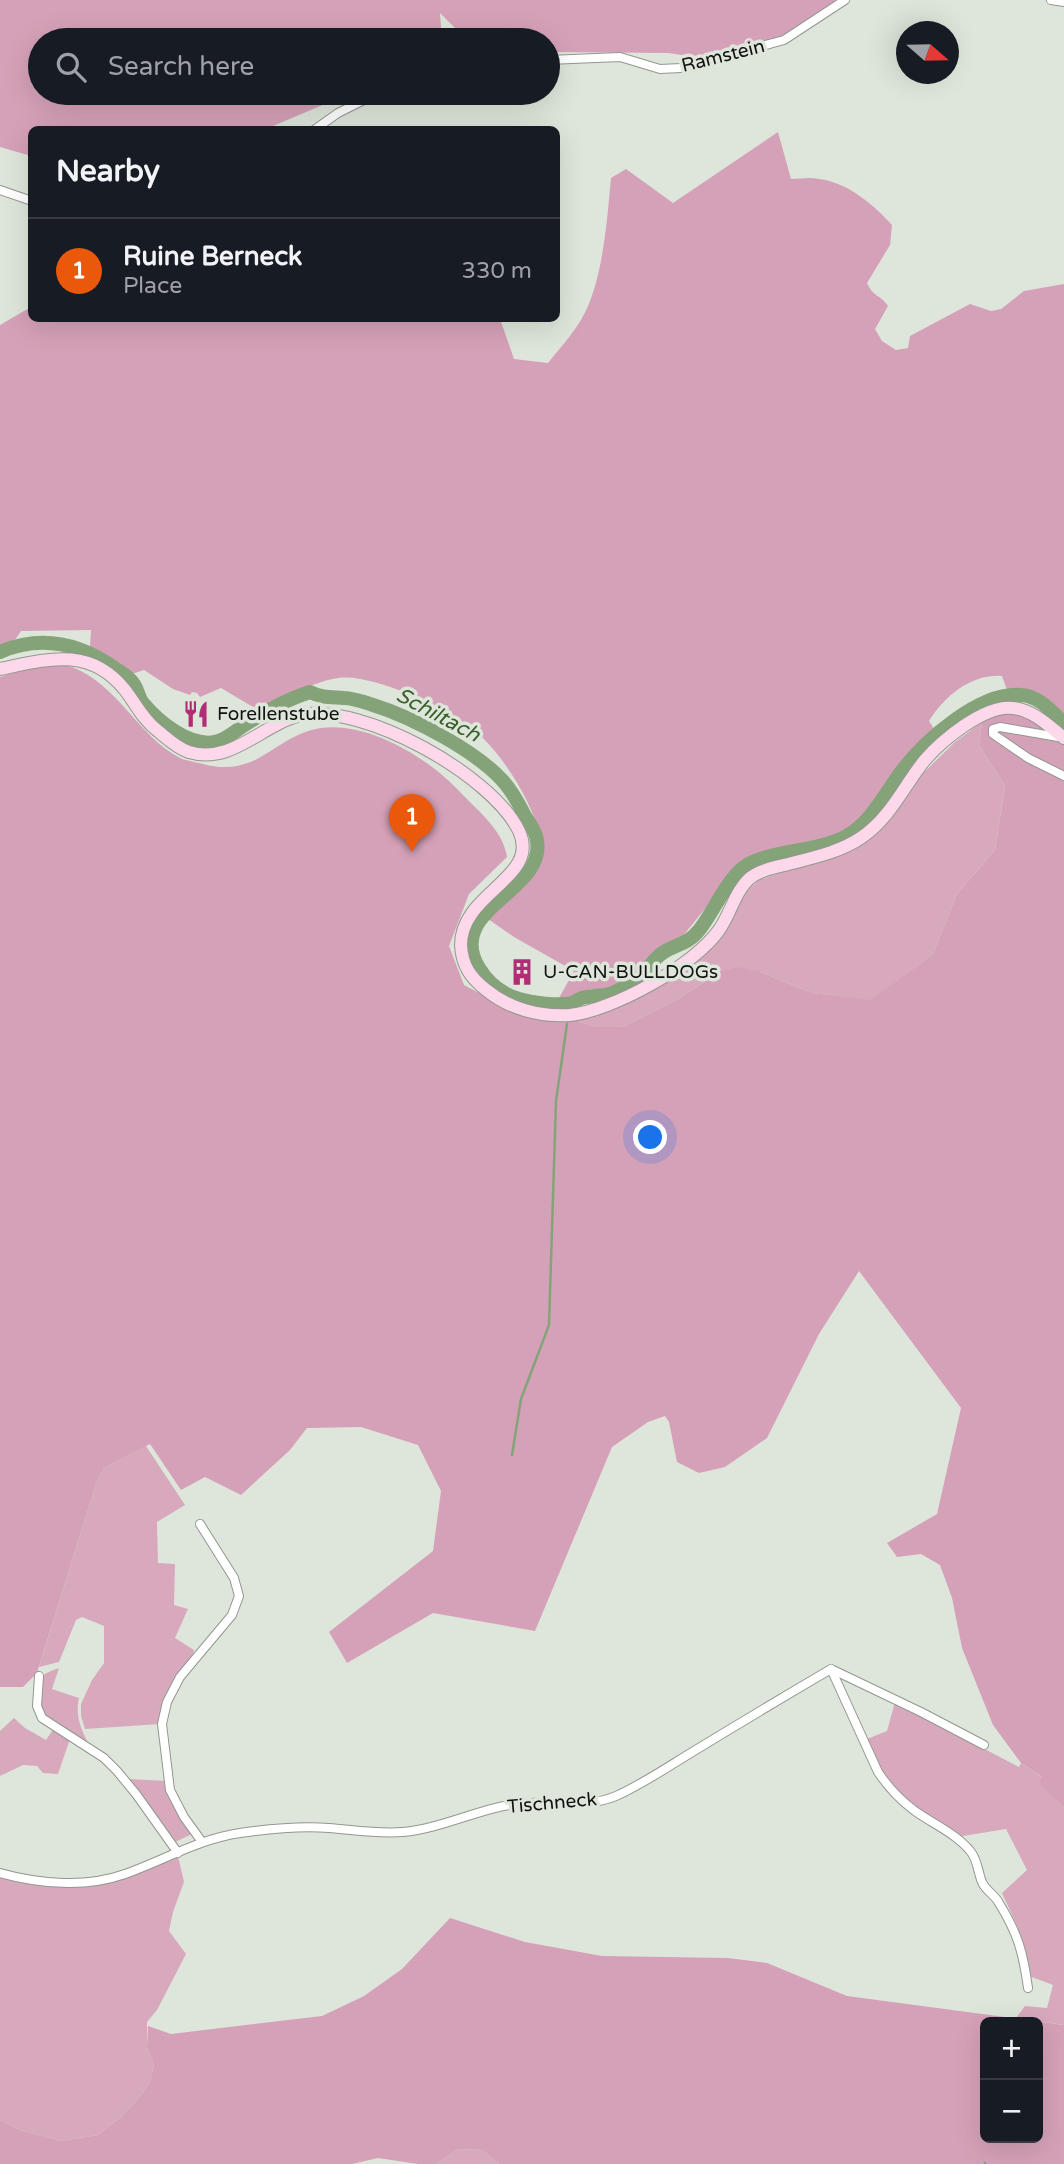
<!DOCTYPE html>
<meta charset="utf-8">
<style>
body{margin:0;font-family:"Varela Round",sans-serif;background:#242831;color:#f1f3f6}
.controls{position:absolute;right:21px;bottom:21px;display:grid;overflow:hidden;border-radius:10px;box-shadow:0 7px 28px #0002}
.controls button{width:63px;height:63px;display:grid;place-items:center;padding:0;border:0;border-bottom:2px solid #363941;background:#171b24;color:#f1f3f6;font:35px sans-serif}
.compass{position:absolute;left:896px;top:21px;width:63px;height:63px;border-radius:50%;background:#171b24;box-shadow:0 7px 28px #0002;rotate:110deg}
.you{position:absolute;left:651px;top:1138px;width:24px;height:24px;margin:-18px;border:5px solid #fff;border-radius:50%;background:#1a73e8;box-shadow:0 0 0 10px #1a73e833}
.badge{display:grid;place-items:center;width:46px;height:46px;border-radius:50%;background:#ea580c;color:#fff;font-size:23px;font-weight:700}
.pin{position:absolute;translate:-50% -58px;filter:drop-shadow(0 2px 4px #0008)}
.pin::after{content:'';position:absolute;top:37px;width:24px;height:21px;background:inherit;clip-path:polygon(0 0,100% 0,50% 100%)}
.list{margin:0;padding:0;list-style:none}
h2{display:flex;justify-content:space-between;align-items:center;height:91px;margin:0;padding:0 28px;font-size:30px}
h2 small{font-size:23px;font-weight:400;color:#9ea1a6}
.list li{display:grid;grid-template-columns:46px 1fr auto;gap:21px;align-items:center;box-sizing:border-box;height:105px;padding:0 28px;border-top:2px solid #363941}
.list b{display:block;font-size:26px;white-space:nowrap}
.list p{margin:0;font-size:23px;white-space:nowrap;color:#9ea1a6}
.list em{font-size:23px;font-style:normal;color:#9ea1a6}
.icon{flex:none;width:38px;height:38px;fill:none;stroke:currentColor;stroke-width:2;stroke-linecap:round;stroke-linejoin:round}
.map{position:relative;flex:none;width:1064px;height:2164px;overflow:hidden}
.search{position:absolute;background:#171b24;box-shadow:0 7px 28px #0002;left:28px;top:28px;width:532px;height:77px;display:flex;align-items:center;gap:18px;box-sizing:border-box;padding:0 24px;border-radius:38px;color:#9ea1a6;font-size:26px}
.panel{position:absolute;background:#171b24;box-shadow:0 7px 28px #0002;left:28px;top:126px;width:532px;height:196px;border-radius:10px}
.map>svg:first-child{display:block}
</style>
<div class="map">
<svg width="1064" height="2164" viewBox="0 0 1064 2164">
<rect width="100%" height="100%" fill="#dee6db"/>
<path fill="#d8a9bd" d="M982,722L979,745L1005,786L995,850L957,894L933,954L871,1001L812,993L760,972H719L680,998L623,1027H596L574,1020L665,982L739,901L748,890L759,880L841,853L955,742Z
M146,1446L185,1505L157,1522L158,1563L175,1564L174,1605L188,1609L175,1638L194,1650L192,1659L160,1724L85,1729L81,1716V1704L92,1680L104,1663V1626L82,1617L76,1620L59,1662L39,1667L97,1481L104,1468Z
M59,1668L52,1689L79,1698C75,1717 81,1728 89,1745L44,1716C39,1709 37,1684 43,1676C47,1672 54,1670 59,1668Z
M895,1702L1019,1767L1021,1763L1043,1778L1064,1807V2025L1016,2018L1025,2006L1047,2008L1053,1985L1029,1976L1018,1928L1002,1893L1027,1870L1006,1829L957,1837C934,1821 907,1805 889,1783C878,1770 873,1754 867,1739L887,1731Z
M14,1718L25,1728L46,1740L54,1728L70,1739L58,1774L43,1773L37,1766L23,1765L0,1776V1731Z
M128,1779L167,1781L192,1834L175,1842Z
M178,1856L184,1882L173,1912L169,1931L186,1954L157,2010L147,2022V2047L154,2066L150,2081L142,2094L121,2117L98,2135L61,2141L20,2130L0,2120V1875C24,1880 50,1888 75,1887C112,1886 144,1870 178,1856Z
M458,2149L482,2150L499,2164H436Z"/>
<path fill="#d5a1b8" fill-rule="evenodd" d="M0,0H837L784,40L732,62L668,53L548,52V40H467L440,13L442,40H40V93H351L266,129L32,130L31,156L0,147Z
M778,132L791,179C800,179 810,177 819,179C847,182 874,205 892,225L890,245L867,283C873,297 881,295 888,306L875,329L882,341L896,350L908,348L910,336L970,304L991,311L1001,309L1024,291L1064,284V718C1047,701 1032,687 1007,690L1002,676C971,674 945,696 929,721L936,732L900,768L885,793L859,824L821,844L744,861L682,937L612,991L590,989L571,1002L559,998L574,971L514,937L488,919C501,896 538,883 541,854C545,819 502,752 475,731C449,709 372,673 338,678C311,682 284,699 260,711L221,688L200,697L197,693L192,692L190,695L173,689L144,670L129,675L90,647L91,630L21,631L15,640L0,646V325L31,307L32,318L500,319L514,359L548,363C559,349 572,335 581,320C603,283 607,220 611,178L626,169L673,203Z
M40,663C50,664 63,664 72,667C119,685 138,737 182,759C188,761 196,762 203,764C259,779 274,735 321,728C369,721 430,759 461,793C479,812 503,830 507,857L469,894L449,946L464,985L517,1013L574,1020L596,1027H623L680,998L719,972L738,967L760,972L812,993L871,1000L933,954L957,894L995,850L1005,786L979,745L982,722C1015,704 1027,717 1055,735H1046L1045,739L1064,743V1807L1039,1783L1042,1777L1021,1763L993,1725L962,1648L952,1598L940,1565L921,1554L897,1557L887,1543L937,1514L961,1408L859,1271L819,1334L767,1438L725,1467L699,1473L677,1462L669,1422L665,1416L648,1422L612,1447L535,1631L433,1613L347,1663L329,1632L433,1551L441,1491L418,1445L361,1427L307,1428L290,1450L241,1495L205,1477L181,1490L150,1444L104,1468L97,1481L37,1673L23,1687H0V677Z
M450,1918L525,1942L602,1956L728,1958L767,1963L847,1996L1064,2025V2164H499L482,2150L458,2149L436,2164H418L378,2158L352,2164H0V2120L20,2130L61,2141L98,2135L121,2117L142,2094L150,2081L154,2066L147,2047L148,2026L171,2034L322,2016L364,1996L402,1969ZM1038,2022V2138H985V2022Z"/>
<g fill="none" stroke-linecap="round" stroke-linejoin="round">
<path stroke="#85a379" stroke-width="2.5" d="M512,1455L521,1399L549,1325L556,1101L567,1024
M985,2163V2164"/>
<path stroke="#85a379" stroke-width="14" d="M0,652C42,634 81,644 116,669C122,673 129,677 133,683C138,689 138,696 142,702C158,721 188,747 215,742C226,740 235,731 243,726C265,712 285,700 310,692C322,698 331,697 344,698C353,698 364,702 373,705C412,717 476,751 503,781C512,791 519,804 525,816C529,822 534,829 536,836C552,891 442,908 479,968C488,983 502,994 519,999C531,1003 560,1006 572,1003C575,1002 579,999 582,998C590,996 598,996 605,995C616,993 628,985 636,979C646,972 652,961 661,954C676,943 687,946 700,929C714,911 726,881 744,867C765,851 816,852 845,837C871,823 884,795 901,772C924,741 980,691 1021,695C1039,696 1051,711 1064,723"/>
<defs>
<path id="minor" d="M1051,0L1064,2
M548,60L620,57L660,69L681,68L784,40L845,0
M314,130L338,113L378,93
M0,190L32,201
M1064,738L1000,727L993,729V734L1028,758L1064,776
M200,1524L234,1578L239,1596L232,1615L180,1677L167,1702L162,1724L170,1790L184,1817L202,1842
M831,1669L878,1772C888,1787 900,1800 915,1811C933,1824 957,1834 971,1852C978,1861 978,1873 982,1882C985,1890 995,1895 999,1903C1018,1934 1023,1952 1028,1988
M831,1669L921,1712L984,1745
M39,1676L37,1706L42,1718L104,1758L117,1771L136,1794L178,1853
M0,1873C40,1884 86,1888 125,1874C164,1860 199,1839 240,1833C268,1829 300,1826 329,1828C354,1830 378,1834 403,1832C446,1828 485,1805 527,1803C556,1801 588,1808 616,1796C643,1784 669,1766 694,1751C740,1723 785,1696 831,1669"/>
<path id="secondary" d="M0,669C47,659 90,646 125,690C136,704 143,720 158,731C168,739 177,748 189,752C232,765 262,724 301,715C363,703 492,775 519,831C541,878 461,892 461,945C462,965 470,977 485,989C509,1009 540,1017 570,1015C612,1011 695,965 719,930C730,915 735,891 750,878C761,869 778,867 792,863C816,857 842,851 862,837C890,818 904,786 924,761C941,741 985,704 1013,708C1033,710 1049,726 1064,738"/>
</defs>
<use href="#minor" stroke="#91988e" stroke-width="10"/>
<use href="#secondary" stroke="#91988e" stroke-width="14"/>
<use href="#minor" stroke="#fff" stroke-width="8"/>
<use href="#secondary" stroke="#fdd7ea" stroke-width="12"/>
</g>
<defs>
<symbol id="restaurant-bare" viewBox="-9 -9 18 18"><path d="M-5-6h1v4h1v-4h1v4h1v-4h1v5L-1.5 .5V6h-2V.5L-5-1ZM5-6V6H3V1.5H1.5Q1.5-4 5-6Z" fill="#b12e76" stroke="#dee6db" stroke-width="2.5" paint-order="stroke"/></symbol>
<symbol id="building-bare" viewBox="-9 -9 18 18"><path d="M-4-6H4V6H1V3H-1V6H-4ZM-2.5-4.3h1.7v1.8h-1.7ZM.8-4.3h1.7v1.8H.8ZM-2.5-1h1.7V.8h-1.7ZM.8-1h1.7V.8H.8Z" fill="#b12e76" stroke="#dee6db" stroke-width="2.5" paint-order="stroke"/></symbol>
</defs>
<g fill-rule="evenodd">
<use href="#restaurant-bare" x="177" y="695" width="38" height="38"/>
<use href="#building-bare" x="503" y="953" width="38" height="38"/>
</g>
<g text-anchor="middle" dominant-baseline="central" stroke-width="7" stroke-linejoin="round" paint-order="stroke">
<g font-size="19" fill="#10120f" stroke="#dee6db">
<text transform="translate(723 56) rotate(-14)">Ramstein</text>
<text transform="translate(552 1803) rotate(-5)">Tischneck</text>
</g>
<g font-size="19" fill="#10120f" stroke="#dee6db" text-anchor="start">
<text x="217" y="714">Forellenstube</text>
<text x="543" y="972">U-CAN-BULLDOGs</text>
</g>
<g font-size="21" font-style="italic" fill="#375f26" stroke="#dee6db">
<text transform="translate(438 715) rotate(28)">Schiltach</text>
</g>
</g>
</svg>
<div class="controls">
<button>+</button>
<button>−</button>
</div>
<svg class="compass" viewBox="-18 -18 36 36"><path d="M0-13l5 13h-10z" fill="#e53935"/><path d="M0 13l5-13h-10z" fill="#9ea1a6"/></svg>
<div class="you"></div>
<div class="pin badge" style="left:412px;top:852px">1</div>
<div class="search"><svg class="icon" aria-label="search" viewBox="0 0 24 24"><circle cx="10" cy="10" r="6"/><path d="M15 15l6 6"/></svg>Search here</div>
<section class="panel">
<h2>Nearby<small></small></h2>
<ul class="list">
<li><span class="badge">1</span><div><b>Ruine Berneck</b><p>Place</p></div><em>330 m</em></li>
</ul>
</section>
</div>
